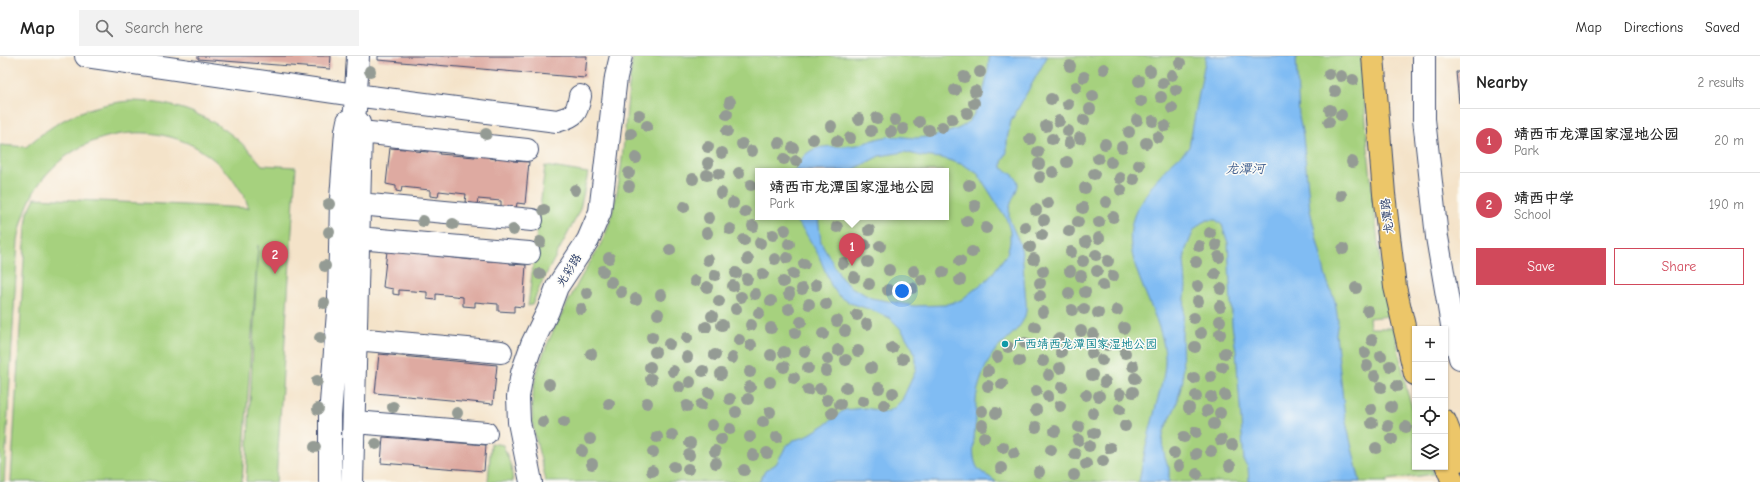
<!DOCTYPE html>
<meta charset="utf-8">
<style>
body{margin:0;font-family:"Comic Neue","LXGW WenKai TC",sans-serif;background:#f2f2f2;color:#222}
.controls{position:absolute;right:12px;bottom:12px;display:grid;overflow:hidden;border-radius:0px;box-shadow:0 1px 3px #0004}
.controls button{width:36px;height:36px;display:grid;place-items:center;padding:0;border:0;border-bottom:1px solid #e0e0e0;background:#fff;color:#222;font:20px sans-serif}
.you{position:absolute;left:902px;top:235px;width:14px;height:14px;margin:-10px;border:3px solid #fff;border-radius:50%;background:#1a73e8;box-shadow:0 0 0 6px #1a73e833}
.badge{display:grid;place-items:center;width:26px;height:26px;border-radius:50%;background:#d1495b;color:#fff;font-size:13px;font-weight:700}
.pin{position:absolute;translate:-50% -33px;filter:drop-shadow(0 1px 2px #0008)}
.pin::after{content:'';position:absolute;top:21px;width:14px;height:12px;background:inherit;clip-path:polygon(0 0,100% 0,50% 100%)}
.popup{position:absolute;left:755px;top:112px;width:194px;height:52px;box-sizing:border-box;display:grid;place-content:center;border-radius:0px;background:#fff;filter:drop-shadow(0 1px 3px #0005);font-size:13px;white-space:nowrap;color:#767676}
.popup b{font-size:15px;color:#222}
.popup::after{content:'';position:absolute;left:50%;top:100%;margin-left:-8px;border:8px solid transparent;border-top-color:#fff}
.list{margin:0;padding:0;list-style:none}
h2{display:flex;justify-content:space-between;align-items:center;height:52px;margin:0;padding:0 16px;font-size:17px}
h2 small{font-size:13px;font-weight:400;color:#767676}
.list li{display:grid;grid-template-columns:26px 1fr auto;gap:12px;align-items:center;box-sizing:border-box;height:64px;padding:0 16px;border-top:1px solid #e0e0e0}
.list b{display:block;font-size:15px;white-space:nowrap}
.list p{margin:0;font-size:13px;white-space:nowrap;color:#767676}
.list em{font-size:13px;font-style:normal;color:#767676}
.actions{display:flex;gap:8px;padding:12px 16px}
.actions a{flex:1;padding:9px 0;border:1px solid #d1495b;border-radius:0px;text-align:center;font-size:14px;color:#d1495b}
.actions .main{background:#d1495b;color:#fff}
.icon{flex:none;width:22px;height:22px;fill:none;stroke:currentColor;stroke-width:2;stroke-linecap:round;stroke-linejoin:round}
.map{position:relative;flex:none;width:1460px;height:426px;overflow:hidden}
header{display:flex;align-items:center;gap:24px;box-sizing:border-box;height:56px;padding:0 20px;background:#fff;border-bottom:1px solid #e0e0e0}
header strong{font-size:19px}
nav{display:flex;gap:22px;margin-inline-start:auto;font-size:14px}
.search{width:280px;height:36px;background:#f2f2f2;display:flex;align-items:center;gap:10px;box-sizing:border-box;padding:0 14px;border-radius:0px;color:#767676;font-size:15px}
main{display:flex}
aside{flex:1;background:#fff}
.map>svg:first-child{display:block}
</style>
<header>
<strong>Map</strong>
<div class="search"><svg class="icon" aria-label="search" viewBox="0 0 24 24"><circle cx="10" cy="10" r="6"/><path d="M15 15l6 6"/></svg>Search here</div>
<nav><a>Map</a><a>Directions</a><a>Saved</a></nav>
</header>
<main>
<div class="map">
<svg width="1460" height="426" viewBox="0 0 1460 426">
<rect width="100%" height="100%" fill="#fdfcf7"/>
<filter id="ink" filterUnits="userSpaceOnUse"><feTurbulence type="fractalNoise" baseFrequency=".025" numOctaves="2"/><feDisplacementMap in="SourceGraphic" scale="8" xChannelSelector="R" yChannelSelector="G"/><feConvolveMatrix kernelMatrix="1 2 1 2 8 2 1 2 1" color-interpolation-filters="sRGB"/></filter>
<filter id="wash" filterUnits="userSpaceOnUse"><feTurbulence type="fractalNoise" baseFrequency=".012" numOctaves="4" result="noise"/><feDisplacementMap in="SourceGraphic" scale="16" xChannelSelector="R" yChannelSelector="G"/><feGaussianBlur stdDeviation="0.9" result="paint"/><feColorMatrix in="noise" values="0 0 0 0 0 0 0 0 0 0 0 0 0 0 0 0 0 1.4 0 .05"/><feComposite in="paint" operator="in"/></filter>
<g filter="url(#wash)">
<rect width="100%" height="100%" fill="#f4e3c9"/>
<path fill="#a6d17e" stroke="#60806e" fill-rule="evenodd" d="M633,0H1361L1369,104L1382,222L1390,260L1369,262L1370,272H1394L1407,335L1415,361V411H1431L1434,418L1387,424L1388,426H546C542,403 532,378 532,355C531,308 559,265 579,225C589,206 603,189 609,168C626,114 624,56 633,0ZM758,115H946V161H758Z
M129,45C184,45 227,66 262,109L296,111L276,426H246L258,189L242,426H11L26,170L28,156L35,142L249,152C240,127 221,107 199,93C143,60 67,79 34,136C26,151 21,167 18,184L4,426H0V89L26,91C58,63 87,49 129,45Z
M545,110L588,117L580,153L575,164L541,228L532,249L528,250Z
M491,387L503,389L511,410L513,426H488Z"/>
<path fill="#80bcf3" stroke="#4e76a8" d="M989,0H1047V1L1011,65L1007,83V96L1002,106V112C1034,128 1008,136 1009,160C1010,169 1017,179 1020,188C1024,203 1023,219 1025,234C1025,241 1027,247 1026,255C1024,272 1006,282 995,295C987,304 976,333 976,345C975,350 977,355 976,360C976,375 970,394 976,409C979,417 990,420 996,426H759L765,415L776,408L787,389L794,384L805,381L826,368L844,354L865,352L886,356L894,352L902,344L916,314V304L913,293L901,273L890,262L872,254L850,247L838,239L831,229L818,198L805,176L793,161H818L821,186L841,222L851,231L871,242L914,250L945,249L961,244L989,222L1007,198L1010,186V175L1006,162L978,118L964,109L942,102L921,100L905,96L879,100L851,115H795C808,83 829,93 857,89C867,87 876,82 886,81C896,79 907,82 917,82C929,81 957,76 966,68C981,55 989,19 989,0Z
M1206,0H1296L1299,61L1303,80L1310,154L1326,222L1335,245L1338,265L1336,278L1345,362L1360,426H1249L1248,411L1244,406L1236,295L1232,269L1228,187L1222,169L1216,164H1207L1201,167L1194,174L1186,193L1184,204L1186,229L1182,277L1183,324L1176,350L1164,375L1162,386L1165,402L1169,412V426H1139C1143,403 1148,380 1154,358C1158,339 1166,320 1165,301C1163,251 1109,196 1140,148C1149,134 1159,118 1172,107C1178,101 1184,98 1189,91Z"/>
<g id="blocks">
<path fill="#deaaa1" d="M198,0H331L330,13L198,3Z
M378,0H587L585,22L378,4Z
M1456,16H1460V46L1459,47Z
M406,89L416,90L415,95L428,96V91L440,93L439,98L475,101V96L490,98L489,102L496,103V97L512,99L513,105L529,106L525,148L517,147L516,153L501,151V145L478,143L477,148L465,146L466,138L439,135L438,141L430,140V134L402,131L401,136L396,135V130L386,128L390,92L405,93Z
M426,194L437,196V200L472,204L473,199L487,200V205H493L494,200L509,202L510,208L526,209L523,251L514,250V256L498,255V248L475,246V251L463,250V241L436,238V244L427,243V236L399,234V239L393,238V233L383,231L387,195L425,199Z
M379,298L497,309L493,348L375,337Z
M383,381L486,389L484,415L381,407Z"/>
</g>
</g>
<g filter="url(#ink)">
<use href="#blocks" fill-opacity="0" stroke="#3c4a6e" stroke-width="1"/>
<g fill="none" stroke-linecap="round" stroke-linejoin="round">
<defs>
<path id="minor" d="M86,0L355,39L557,65C575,60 577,57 580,40
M1424,0V63L1437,181L1453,275L1460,302
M355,54L358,0
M361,76L527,94
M359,148L532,164
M358,182L529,197
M355,283L501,296
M355,366L486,377
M330,426V360L339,243L341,143L346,75L348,65L354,61L359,67L361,76L352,426
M531,426L519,366L518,341L522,317L532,288L548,255L557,231L588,184L600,156L616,21L621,0"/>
<path id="major" d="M1373,0L1384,138L1395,231L1415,318
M1445,365L1460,404
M1445,406L1453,426"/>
</defs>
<use href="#minor" stroke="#3c4a6e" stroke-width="24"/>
<use href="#major" stroke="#3c4a6e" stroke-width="24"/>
<use href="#minor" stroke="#fff" stroke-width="22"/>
<use href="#major" stroke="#ecc669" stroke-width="22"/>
</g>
<g fill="#949b94">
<circle cx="1180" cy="7" r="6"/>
<circle cx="1070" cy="10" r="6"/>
<circle cx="1104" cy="13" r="6"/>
<circle cx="370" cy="15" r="6"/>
<circle cx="1150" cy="15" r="6"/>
<circle cx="980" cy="16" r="6"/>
<circle cx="1329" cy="18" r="6"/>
<circle cx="1172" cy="19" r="6"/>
<circle cx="1341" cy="20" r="6"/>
<circle cx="964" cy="21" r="6"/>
<circle cx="1084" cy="21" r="6"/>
<circle cx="1353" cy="24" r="6"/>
<circle cx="1139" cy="25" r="6"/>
<circle cx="1163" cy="27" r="6"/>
<circle cx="1076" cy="31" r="6"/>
<circle cx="955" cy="34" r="6"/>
<circle cx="1176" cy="34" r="6"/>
<circle cx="975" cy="35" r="6"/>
<circle cx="1335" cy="35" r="6"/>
<circle cx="1093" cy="40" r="6"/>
<circle cx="1161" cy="41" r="6"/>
<circle cx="1051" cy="43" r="6"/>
<circle cx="1141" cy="45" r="6"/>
<circle cx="730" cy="46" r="6"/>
<circle cx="974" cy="47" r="6"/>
<circle cx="1068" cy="48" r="6"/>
<circle cx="1172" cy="52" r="6"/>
<circle cx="1090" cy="53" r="6"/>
<circle cx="1330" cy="54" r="6"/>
<circle cx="967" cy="57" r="6"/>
<circle cx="727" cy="58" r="6"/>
<circle cx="639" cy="59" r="6"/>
<circle cx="1341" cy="59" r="6"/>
<circle cx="877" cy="62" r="6"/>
<circle cx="859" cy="63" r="6"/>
<circle cx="952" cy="63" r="6"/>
<circle cx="895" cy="64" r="6"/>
<circle cx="1084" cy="64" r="6"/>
<circle cx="1137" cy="64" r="6"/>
<circle cx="1059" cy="65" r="6"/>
<circle cx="1153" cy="65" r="6"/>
<circle cx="919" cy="66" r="6"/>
<circle cx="1329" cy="66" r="6"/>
<circle cx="647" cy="70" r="6"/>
<circle cx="831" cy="70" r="6"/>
<circle cx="1046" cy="70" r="6"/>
<circle cx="1165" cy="70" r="6"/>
<circle cx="942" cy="71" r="6"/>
<circle cx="903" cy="73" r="6"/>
<circle cx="929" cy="74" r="6"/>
<circle cx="727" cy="75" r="6"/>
<circle cx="871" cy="75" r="6"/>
<circle cx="1068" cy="75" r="6"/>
<circle cx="891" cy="76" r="6"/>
<circle cx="1129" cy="76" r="6"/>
<circle cx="486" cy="78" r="6"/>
<circle cx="631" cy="78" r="6"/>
<circle cx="1158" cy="81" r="6"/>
<circle cx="850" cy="82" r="6"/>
<circle cx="1080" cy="82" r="6"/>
<circle cx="813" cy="83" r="6"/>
<circle cx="1030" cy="83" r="6"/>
<circle cx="1052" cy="83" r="6"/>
<circle cx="837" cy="85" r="6"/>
<circle cx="779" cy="87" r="6"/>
<circle cx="1069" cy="87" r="6"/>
<circle cx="1146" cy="87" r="6"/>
<circle cx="742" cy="88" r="6"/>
<circle cx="1105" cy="88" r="6"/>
<circle cx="708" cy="91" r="6"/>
<circle cx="1122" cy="91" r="6"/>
<circle cx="793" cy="92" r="6"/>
<circle cx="752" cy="95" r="6"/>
<circle cx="1038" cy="96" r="6"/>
<circle cx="722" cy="97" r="6"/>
<circle cx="636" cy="102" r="6"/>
<circle cx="1098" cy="102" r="6"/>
<circle cx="784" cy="103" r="6"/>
<circle cx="796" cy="105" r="6"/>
<circle cx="1067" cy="106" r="6"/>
<circle cx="1111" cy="106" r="6"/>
<circle cx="1352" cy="106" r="6"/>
<circle cx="708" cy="107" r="6"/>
<circle cx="1039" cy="108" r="6"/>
<circle cx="1139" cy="109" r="6"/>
<circle cx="1053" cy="116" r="6"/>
<circle cx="629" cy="117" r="6"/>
<circle cx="739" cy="117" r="6"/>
<circle cx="719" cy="118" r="6"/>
<circle cx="1094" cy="118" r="6"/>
<circle cx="707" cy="119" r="6"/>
<circle cx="1040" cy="121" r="6"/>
<circle cx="1120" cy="122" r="6"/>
<circle cx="693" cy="123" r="6"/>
<circle cx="1134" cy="123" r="6"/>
<circle cx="751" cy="129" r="6"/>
<circle cx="969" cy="129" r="6"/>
<circle cx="629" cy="130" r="6"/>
<circle cx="1085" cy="132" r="6"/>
<circle cx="575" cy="134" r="6"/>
<circle cx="1121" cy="134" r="6"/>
<circle cx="721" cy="137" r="6"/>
<circle cx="1341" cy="139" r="6"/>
<circle cx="1106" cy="146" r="6"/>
<circle cx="733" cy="147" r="6"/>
<circle cx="1048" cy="147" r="6"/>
<circle cx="329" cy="148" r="6"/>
<circle cx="975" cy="150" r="6"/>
<circle cx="684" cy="151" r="6"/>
<circle cx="1083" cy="152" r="6"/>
<circle cx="544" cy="154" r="6"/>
<circle cx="1036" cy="154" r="6"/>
<circle cx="745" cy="156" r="6"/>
<circle cx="1113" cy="161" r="6"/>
<circle cx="709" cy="162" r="6"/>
<circle cx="1044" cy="164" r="6"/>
<circle cx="423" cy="165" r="6"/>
<circle cx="967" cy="165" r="6"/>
<circle cx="1078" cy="166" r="6"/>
<circle cx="1099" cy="166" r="6"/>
<circle cx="453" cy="168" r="6"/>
<circle cx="753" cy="170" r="6"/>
<circle cx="837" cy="171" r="6"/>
<circle cx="1025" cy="171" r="6"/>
<circle cx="986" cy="172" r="6"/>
<circle cx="730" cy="173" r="6"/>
<circle cx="513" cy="174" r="6"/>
<circle cx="785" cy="174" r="6"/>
<circle cx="869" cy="174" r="6"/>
<circle cx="1069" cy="175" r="6"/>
<circle cx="329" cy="176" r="6"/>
<circle cx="707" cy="177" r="6"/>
<circle cx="1210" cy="177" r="6"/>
<circle cx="773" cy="179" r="6"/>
<circle cx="1042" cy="179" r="6"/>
<circle cx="1099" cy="182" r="6"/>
<circle cx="744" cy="184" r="6"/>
<circle cx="540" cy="186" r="6"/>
<circle cx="1086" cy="186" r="6"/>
<circle cx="760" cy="187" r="6"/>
<circle cx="789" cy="188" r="6"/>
<circle cx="865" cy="189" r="6"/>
<circle cx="1216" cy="189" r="6"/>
<circle cx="880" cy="190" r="6"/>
<circle cx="1199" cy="190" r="6"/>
<circle cx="1030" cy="191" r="6"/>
<circle cx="849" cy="192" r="6"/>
<circle cx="1343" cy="193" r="6"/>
<circle cx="670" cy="194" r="6"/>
<circle cx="972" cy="196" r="6"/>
<circle cx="1071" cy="196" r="6"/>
<circle cx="1096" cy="199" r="6"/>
<circle cx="1219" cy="201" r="6"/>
<circle cx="609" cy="202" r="6"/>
<circle cx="787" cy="202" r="6"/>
<circle cx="748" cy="203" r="6"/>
<circle cx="775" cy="203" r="6"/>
<circle cx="1034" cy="203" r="6"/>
<circle cx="708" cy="204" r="6"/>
<circle cx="960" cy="205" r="6"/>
<circle cx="1083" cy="205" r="6"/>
<circle cx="1108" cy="205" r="6"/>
<circle cx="868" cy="206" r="6"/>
<circle cx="1196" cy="206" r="6"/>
<circle cx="843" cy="207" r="6"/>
<circle cx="804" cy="208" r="6"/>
<circle cx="325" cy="210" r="6"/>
<circle cx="889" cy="214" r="6"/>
<circle cx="603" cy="215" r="6"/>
<circle cx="914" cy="215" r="6"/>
<circle cx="1043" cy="215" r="6"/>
<circle cx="1070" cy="215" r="6"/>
<circle cx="1097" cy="215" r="6"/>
<circle cx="943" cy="216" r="6"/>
<circle cx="736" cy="217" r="6"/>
<circle cx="540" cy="218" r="6"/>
<circle cx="763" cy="218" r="6"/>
<circle cx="793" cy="218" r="6"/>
<circle cx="1215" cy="218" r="6"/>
<circle cx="715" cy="219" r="6"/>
<circle cx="1081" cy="220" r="6"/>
<circle cx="1113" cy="220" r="6"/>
<circle cx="854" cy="221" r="6"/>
<circle cx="747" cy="223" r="6"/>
<circle cx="922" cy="224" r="6"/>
<circle cx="960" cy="224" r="6"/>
<circle cx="695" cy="225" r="6"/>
<circle cx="611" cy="226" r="6"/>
<circle cx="783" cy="226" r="6"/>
<circle cx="1040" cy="227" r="6"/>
<circle cx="869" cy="228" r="6"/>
<circle cx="816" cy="229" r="6"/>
<circle cx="1103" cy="229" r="6"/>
<circle cx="733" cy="230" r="6"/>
<circle cx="1198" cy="230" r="6"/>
<circle cx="707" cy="231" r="6"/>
<circle cx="912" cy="232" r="6"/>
<circle cx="1356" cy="232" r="6"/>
<circle cx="802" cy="233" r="6"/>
<circle cx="1221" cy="233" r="6"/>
<circle cx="888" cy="234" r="6"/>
<circle cx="621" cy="236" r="6"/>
<circle cx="1085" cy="236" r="6"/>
<circle cx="587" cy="237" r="6"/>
<circle cx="1069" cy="237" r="6"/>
<circle cx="755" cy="238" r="6"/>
<circle cx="789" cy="238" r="6"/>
<circle cx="661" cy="239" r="6"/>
<circle cx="1040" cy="240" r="6"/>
<circle cx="741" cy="241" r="6"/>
<circle cx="636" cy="243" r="6"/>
<circle cx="719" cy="245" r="6"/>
<circle cx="771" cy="245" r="6"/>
<circle cx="1198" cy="245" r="6"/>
<circle cx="324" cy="247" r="6"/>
<circle cx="809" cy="248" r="6"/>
<circle cx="826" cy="248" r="6"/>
<circle cx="1220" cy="250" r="6"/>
<circle cx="581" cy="253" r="6"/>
<circle cx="736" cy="253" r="6"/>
<circle cx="789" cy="253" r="6"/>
<circle cx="1084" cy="253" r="6"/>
<circle cx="1072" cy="254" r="6"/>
<circle cx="1117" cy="254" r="6"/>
<circle cx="1368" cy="255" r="6"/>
<circle cx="1043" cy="256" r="6"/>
<circle cx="759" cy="257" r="6"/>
<circle cx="1098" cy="257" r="6"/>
<circle cx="658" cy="258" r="6"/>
<circle cx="857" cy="259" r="6"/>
<circle cx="712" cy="260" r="6"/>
<circle cx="1194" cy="262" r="6"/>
<circle cx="837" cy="265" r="6"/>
<circle cx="1220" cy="265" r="6"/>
<circle cx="801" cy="266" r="6"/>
<circle cx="867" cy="268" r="6"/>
<circle cx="722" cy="269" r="6"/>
<circle cx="751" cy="269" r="6"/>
<circle cx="706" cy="271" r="6"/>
<circle cx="1035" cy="271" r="6"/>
<circle cx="771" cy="272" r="6"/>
<circle cx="1124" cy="272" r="6"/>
<circle cx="845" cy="275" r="6"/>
<circle cx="1081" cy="275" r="6"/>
<circle cx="795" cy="277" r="6"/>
<circle cx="1201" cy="277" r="6"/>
<circle cx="823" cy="278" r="6"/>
<circle cx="1093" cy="278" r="6"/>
<circle cx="1220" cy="278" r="6"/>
<circle cx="652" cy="281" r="6"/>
<circle cx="320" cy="282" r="6"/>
<circle cx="687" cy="282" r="6"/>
<circle cx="1059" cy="283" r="6"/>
<circle cx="739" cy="284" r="6"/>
<circle cx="1372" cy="284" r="6"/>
<circle cx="1025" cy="287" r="6"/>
<circle cx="669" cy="288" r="6"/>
<circle cx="751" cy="289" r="6"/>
<circle cx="1107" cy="289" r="6"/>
<circle cx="1008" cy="291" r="6"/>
<circle cx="1195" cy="291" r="6"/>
<circle cx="892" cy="292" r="6"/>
<circle cx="838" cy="294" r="6"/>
<circle cx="858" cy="295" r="6"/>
<circle cx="655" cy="296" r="6"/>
<circle cx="784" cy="296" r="6"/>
<circle cx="805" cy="296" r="6"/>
<circle cx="1061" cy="296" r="6"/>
<circle cx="1092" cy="297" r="6"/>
<circle cx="1125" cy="297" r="6"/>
<circle cx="1225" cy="297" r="6"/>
<circle cx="1365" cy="297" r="6"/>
<circle cx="591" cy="298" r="6"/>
<circle cx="715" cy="299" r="6"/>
<circle cx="771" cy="299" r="6"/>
<circle cx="1381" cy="300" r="6"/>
<circle cx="687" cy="301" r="6"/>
<circle cx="997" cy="301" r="6"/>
<circle cx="732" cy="302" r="6"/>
<circle cx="828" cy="303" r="6"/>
<circle cx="903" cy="303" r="6"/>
<circle cx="846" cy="304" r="6"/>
<circle cx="1102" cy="304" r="6"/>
<circle cx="1019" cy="305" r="6"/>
<circle cx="1043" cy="305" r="6"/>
<circle cx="1133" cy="310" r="6"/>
<circle cx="1367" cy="310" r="6"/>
<circle cx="1390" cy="310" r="6"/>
<circle cx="650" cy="311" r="6"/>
<circle cx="784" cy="311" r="6"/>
<circle cx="1222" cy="311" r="6"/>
<circle cx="808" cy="312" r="6"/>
<circle cx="871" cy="312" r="6"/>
<circle cx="1060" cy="312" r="6"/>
<circle cx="673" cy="315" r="6"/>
<circle cx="703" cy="315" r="6"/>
<circle cx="826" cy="315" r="6"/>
<circle cx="988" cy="315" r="6"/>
<circle cx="750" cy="316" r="6"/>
<circle cx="721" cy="318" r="6"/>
<circle cx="1049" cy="319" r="6"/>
<circle cx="1092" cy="319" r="6"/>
<circle cx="1375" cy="320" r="6"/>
<circle cx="1211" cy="321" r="6"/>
<circle cx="794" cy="322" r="6"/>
<circle cx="1135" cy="322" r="6"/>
<circle cx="1194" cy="322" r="6"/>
<circle cx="651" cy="323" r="6"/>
<circle cx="317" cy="325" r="6"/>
<circle cx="690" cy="326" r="6"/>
<circle cx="770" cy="326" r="6"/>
<circle cx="1105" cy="326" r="6"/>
<circle cx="549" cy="328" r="6"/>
<circle cx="1002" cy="328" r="6"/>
<circle cx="988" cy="330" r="6"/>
<circle cx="1397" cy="330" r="6"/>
<circle cx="679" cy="331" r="6"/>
<circle cx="750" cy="331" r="6"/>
<circle cx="1062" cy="331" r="6"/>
<circle cx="1381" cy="331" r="6"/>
<circle cx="846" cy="332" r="6"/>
<circle cx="879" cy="332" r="6"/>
<circle cx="820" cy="333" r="6"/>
<circle cx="808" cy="334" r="6"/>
<circle cx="1036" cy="335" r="6"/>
<circle cx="1133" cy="336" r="6"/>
<circle cx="709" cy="337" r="6"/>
<circle cx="893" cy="337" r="6"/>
<circle cx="1120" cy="338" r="6"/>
<circle cx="1086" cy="339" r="6"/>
<circle cx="1225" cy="339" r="6"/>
<circle cx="1048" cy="340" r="6"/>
<circle cx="1099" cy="340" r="6"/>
<circle cx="1196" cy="340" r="6"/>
<circle cx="1211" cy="341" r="6"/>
<circle cx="730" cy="343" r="6"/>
<circle cx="748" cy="343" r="6"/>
<circle cx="827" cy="344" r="6"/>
<circle cx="863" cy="345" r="6"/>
<circle cx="647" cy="347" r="6"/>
<circle cx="609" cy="348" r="6"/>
<circle cx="840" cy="348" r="6"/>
<circle cx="701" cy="349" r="6"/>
<circle cx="884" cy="349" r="6"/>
<circle cx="687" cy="350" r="6"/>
<circle cx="1060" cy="350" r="6"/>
<circle cx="393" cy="351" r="6"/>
<circle cx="1391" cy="351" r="6"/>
<circle cx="1189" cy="352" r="6"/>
<circle cx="318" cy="353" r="6"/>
<circle cx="1120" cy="353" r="6"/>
<circle cx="1371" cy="353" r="6"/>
<circle cx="1036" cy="354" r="6"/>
<circle cx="982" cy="355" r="6"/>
<circle cx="1207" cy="355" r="6"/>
<circle cx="736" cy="356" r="6"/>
<circle cx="770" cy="356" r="6"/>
<circle cx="457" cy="357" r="6"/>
<circle cx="832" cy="357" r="6"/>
<circle cx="996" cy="357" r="6"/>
<circle cx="1093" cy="357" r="6"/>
<circle cx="1220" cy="357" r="6"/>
<circle cx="543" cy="366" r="6"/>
<circle cx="564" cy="366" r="6"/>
<circle cx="763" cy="366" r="6"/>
<circle cx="1372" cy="367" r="6"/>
<circle cx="1214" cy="368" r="6"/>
<circle cx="712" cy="369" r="6"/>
<circle cx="982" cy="369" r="6"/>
<circle cx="1125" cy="370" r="6"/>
<circle cx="1388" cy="370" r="6"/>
<circle cx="1036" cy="371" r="6"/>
<circle cx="1079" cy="371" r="6"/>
<circle cx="1406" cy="371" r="6"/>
<circle cx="730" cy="373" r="6"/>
<circle cx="1055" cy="375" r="6"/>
<circle cx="1196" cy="376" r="6"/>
<circle cx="1094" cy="377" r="6"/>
<circle cx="672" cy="379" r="6"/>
<circle cx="657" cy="381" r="6"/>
<circle cx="750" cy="381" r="6"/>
<circle cx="777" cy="381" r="6"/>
<circle cx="984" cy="381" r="6"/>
<circle cx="1184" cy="381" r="6"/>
<circle cx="590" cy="383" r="6"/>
<circle cx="721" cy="383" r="6"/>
<circle cx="1392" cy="383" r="6"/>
<circle cx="1078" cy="384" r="6"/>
<circle cx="1221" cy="384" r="6"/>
<circle cx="690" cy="387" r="6"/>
<circle cx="376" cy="388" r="6"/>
<circle cx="1232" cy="389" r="6"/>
<circle cx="1089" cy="390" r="6"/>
<circle cx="315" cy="391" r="6"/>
<circle cx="1003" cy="391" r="6"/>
<circle cx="1110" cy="392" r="6"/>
<circle cx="1376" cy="392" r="6"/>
<circle cx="1051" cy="394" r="6"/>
<circle cx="582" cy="395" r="6"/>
<circle cx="715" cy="395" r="6"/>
<circle cx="1211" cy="395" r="6"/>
<circle cx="653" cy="396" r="6"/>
<circle cx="767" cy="397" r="6"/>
<circle cx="1014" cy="397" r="6"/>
<circle cx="1174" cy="397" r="6"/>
<circle cx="1075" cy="398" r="6"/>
<circle cx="1196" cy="398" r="6"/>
<circle cx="689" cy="399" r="6"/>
<circle cx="753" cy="399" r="6"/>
<circle cx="1103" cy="405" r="6"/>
<circle cx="716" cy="407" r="6"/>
<circle cx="592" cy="408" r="6"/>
<circle cx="1086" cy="408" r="6"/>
<circle cx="1179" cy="410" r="6"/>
<circle cx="1230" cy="410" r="6"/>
<circle cx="674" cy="411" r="6"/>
<circle cx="1001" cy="412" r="6"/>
<circle cx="688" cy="413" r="6"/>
<circle cx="744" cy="414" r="6"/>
<circle cx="652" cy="415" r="6"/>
<circle cx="1039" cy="416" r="6"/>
<circle cx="1197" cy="418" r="6"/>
<circle cx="1074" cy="419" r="6"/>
</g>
</g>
<circle fill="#0f9aa8" stroke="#fdfcf7" stroke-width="1.5" cx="1005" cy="288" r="4"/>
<g text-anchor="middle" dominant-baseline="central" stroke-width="3" stroke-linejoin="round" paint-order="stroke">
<g font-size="12" fill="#1b2f5e" stroke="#fdfcf7">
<text transform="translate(1387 160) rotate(-97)">龙潭路</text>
<text transform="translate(569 214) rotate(-58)">光彩路</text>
</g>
<g font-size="12" fill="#0d838f" stroke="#fdfcf7" text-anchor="start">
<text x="1013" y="288">广西靖西龙潭国家湿地公园</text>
</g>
<g font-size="13" font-style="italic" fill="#39598b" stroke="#fdfcf7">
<text x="1245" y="112">龙潭河</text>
</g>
</g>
</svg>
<div class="controls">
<button>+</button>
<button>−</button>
<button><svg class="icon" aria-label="locate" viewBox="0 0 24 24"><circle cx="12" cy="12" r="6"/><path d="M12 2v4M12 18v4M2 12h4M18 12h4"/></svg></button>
<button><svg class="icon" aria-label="layers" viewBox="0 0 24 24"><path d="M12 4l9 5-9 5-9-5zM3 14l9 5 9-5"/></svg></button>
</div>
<div class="you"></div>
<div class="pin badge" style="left:852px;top:210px">1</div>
<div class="popup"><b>靖西市龙潭国家湿地公园</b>Park</div>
<div class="pin badge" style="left:275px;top:218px">2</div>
</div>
<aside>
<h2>Nearby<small>2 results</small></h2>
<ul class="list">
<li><span class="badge">1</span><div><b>靖西市龙潭国家湿地公园</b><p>Park</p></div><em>20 m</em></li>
<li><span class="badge">2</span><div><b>靖西中学</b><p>School</p></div><em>190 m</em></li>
</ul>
<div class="actions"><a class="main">Save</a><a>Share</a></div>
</aside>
</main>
